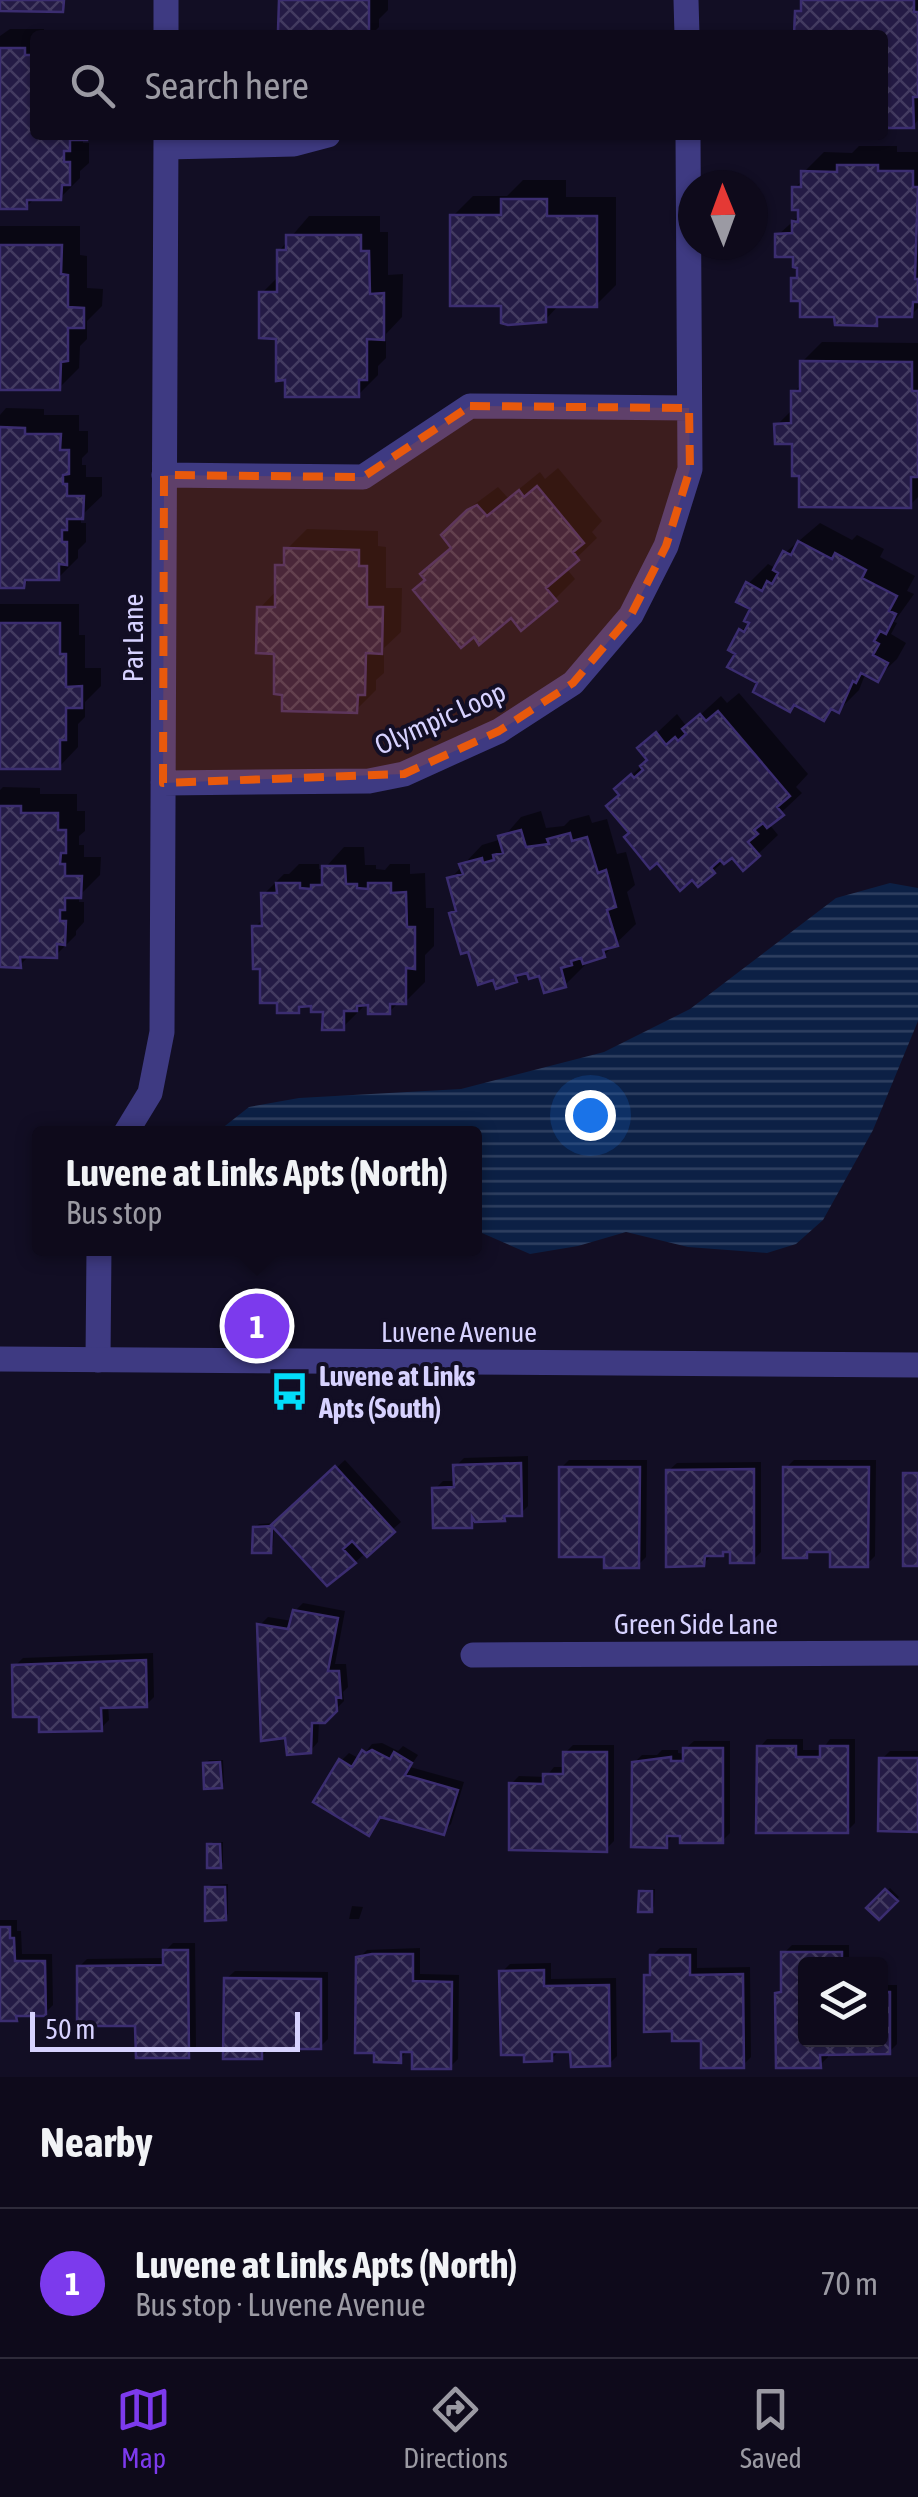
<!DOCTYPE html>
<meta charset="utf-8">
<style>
body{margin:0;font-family:"Asap Condensed",sans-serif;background:#1c1828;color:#f1f3f6}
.controls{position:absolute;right:30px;bottom:30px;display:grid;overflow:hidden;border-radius:10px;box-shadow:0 2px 8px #0004}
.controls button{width:90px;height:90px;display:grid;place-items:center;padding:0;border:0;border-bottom:2px solid #2e2b3a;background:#0e0a1b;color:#f1f3f6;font:50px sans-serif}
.compass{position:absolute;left:678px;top:170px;width:90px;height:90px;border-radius:50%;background:#0e0a1b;box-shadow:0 2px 8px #0004;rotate:359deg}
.scale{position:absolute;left:30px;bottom:25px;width:270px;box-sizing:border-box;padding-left:10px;border:5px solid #d7d2ff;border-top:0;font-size:28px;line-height:35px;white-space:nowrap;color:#d7d2ff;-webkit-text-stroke:8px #120e24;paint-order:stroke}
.you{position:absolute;left:590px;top:1115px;width:35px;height:35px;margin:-25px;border:8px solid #fff;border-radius:50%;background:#1a73e8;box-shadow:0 0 0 15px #1a73e833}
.badge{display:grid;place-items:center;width:65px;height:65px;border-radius:50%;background:#7c3aed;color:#fff;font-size:32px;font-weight:700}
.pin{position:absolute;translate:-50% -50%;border:5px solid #fff;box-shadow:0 2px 10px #0006}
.popup{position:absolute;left:32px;top:1126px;width:450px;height:130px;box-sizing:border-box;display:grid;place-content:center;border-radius:10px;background:#0e0a1b;filter:drop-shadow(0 2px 8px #0005);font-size:32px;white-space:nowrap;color:#9b9aa3}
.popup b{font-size:38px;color:#f1f3f6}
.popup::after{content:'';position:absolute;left:50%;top:100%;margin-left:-20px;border:20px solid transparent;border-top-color:#0e0a1b}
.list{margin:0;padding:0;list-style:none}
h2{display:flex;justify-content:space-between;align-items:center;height:130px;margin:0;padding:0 40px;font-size:42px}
h2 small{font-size:32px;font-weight:400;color:#9b9aa3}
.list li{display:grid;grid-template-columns:65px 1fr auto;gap:30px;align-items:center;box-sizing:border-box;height:150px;padding:0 40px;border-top:2px solid #2e2b3a}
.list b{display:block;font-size:38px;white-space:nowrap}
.list p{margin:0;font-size:32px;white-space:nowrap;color:#9b9aa3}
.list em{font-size:32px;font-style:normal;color:#9b9aa3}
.icon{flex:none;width:55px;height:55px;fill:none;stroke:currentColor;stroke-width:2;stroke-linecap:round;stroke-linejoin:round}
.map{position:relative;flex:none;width:918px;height:2077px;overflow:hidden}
.search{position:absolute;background:#0e0a1b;box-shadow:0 2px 8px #0004;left:30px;right:30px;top:30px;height:110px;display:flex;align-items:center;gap:25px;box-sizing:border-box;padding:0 35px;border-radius:10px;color:#9b9aa3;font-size:38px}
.sheet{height:280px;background:#0e0a1b}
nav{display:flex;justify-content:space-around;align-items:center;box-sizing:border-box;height:140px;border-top:2px solid #2e2b3a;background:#0e0a1b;font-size:28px;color:#9b9aa3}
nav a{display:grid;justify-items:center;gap:5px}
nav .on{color:#7c3aed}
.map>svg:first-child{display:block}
</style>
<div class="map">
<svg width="918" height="2077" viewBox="0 0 918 2077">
<defs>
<pattern id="water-rules" width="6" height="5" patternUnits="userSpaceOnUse" patternTransform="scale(2.5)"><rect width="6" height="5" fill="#0c2045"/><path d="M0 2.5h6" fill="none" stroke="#2f4061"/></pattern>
<pattern id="building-cross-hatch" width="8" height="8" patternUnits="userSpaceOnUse" patternTransform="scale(2.5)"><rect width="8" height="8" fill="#241b45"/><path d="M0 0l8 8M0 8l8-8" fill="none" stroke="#433b61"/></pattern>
</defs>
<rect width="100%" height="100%" fill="#120e24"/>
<path fill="url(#water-rules)" d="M890,883L918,888V1021L873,1130L823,1220L796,1244L767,1253L688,1247L626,1232L578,1246L530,1254L475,1230L474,1134L216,1133L249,1107L299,1098L461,1089L604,1052L690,1009L836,898Z"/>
<path fill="#0007" d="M281,0H388V10L379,19V27L371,35H288Z
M804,0H918V120L913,126H883V35H789L797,27V12L804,5Z
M10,29H44V35H35V135H89L83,138V143H89V163L80,171V178L60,198H35L26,207H0V36Z
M859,146H897V152H918V308L911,315H884L876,323L837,315L803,299L794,279L799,273L796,254L778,235L800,215L794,188L804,179V172L824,152L852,153Z
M523,180H566V197H616V285L596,305L560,304L545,320L453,216L473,196H507Z
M309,216H380V232H388V275L403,274L402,317L386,334V358L378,366V375L358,395L287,378L278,336L262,293L279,276V251Z
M0,226H80V255L87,256V288L103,289L102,306L87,321V339L80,346L79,368L59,388H0Z
M822,342L918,343V497L910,505L801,473L794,442L777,425L794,408V392L802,384V362Z
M6,408L44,409V415H79V431H88V452L82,458V465H86V477H102V496L81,516V523H86V542L78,550V558L58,578L32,577L23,586L0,585V415Z
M558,468L602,521L592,532L597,538L566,568L575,579L555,599L511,615L428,579L453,546L450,528L471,507L498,487L508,498L540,472L545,479Z
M820,523L852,540L857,535L884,549L880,557L915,576L907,591L914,594L894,622L897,623L891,634L906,643L897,659L877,678L866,672L859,690L839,710L834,708L824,718L760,682L738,653L741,631L751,621L754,608L748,584L768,564L777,569L786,552Z
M307,529L378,531V546L386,547V588H402L401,632L384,648V673L376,680V690L356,710L277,652L260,608L277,590L278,566L286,558L287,549Z
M0,604H79V635H85V668H101V686L85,702V717L78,724V747L59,767L0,766Z
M739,693L808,774L796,787L802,793L769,824L778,835L758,854H732L713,871L632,832L617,789L649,759L641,748L677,714L687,727L721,696L727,703Z
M3,787L40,788V794H77V811H85V831L79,836V845H84V857H101L100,875L79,896V902H84V922L76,931V935L56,955H30L20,965H0V790Z
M541,811L546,828L564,826L570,820L589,815L592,823L607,819L617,854L626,852L635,885L627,892L636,924L604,955L583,961L585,965L565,985L541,973L525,971L516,980L470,949L451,914L458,908L450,879L482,845L502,839L521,817Z
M344,847H364L365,865H376V869L385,870L390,864H410V874L425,873L426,908H434V946L425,955V982L405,1002H399L389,1012L363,1003V1007L343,1027L325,1009L313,1004H304L298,1011L280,1000L263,967L255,927L264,918V894L284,874H289L299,864H319V869H324Z
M528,1456V1506L520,1514H508L503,1519H478L471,1525L435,1489L443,1481H456V1466L464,1458Z
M345,1460L401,1522L336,1579L274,1525L273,1547L270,1550L255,1528L259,1524L276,1523Z
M569,1460H647L646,1557L638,1565L606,1554L561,1468Z
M794,1460H876L875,1556L867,1564L833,1550H812L806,1556L786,1468Z
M761,1462V1552L753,1560L727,1549L722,1554L711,1556L703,1564L668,1471L677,1463Z
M303,1603L345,1611L335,1664H346L348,1687L343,1692L344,1701L324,1721H319L318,1742L310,1751L260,1625L268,1617L292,1621L295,1611Z
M153,1653L154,1697L146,1705H108L109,1720L101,1728L41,1714L15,1666L23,1658Z
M767,1739H803V1750H822L830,1739H855V1823L847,1831L759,1748Z
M694,1741H730V1833L722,1841L674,1833L666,1845L634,1763L642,1755H657L662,1750H678V1753L685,1754V1749Z
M382,1743L398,1751L403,1746L418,1755L410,1767L464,1782L451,1824L443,1832L382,1815L369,1832L341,1761L349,1753L360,1759L372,1744Z
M573,1745H614V1841L606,1849L511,1784L519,1776L546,1777L554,1767H565V1753Z
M890,1751H918V1829L882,1759Z
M209,1760H223L224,1782L221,1786L205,1764Z
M213,1842H223V1862L220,1866L210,1845Z
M228,1884V1914L225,1918L207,1888L211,1885Z
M890,1888L899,1897L879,1917L870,1908Z
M645,1889H655L654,1906L651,1910L641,1892Z
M352,1906L363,1907L359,1919H349Z
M0,1920H17V1931H21L22,1954H52L53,2005L45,2013L20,2014L16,2018L0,2019Z
M173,1943H195L196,2047L188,2055L138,2023L79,1967L87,1959L165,1958V1951Z
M792,1945H849V1964H806V2040H880V1985H897V2044L889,2052H828V2057L820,2065L778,1994L784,1988V1953Z
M420,1948V1974L459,1975L458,2059L450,2067L415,2049H408L400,2060L359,1958L367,1950Z
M660,1948H697V1968L750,1967L751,2057L743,2065L703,2039L674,2028L646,1976L652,1970V1956Z
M551,1963V1979L616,1978L617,2056L609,2064L573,2050H560L551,2059L502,1972L510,1964Z
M235,1971L328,1972V2039L320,2047L269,2049L261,2057L226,1979Z"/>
<path fill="url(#building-cross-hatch)" stroke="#3b2d70" stroke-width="2.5" d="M0,0H64L63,12L0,11Z
M279,0H369V32H360V35H285L286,32L278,31Z
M801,0H914V12H918V97H913L914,128H883V35H794L795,11H801Z
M0,48H25V55H35V135H87V140H70V151H64V162H70V185H62L61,200H27V209H0Z
M837,165H878V171H913V187H918L915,279H918V302H913L912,317H877V326L835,325L834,317H800V301H791V278H797V268L793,267V257H775V234L792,233V221L798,222V210H792V187H801V171L837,172Z
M501,199H547V216H597V307H546V322L508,325L501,323V306H450V215H501Z
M286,235H361V251H369L370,294L384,293V340L367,339V380H359V397H285V380L276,381V339L259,338V292H277V250H286Z
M0,245H62L61,274L68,275V307L84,308V328H68V361L61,362L60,390H0Z
M800,361L912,362V391H918V477H911V508L799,507V476H792V444H775L774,424L791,423V391H800Z
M0,427L25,428V434H61L60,450H69V474L63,475V484H67V496H84L83,519H67V530H62V542H67V565L59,564V580H25L24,588H0Z
M537,486L584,543L573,552L579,560L546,588L557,601L521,631L511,618L479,645L474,637L461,648L413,590L425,580L420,574L451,548L441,535L467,510L477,505L487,516L519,490L524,497Z
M798,541L832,559L835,553L866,570L862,578L897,596L889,611L896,614L886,634L880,631L874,641L879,644L873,655L888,663L878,682L861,673L856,683L853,681L839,713L831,709L824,721L794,705L790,712L753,692L757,683L727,667L735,654L728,650L739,629L744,632L749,623L744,621L750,609L736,602L746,582L762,591L767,581L772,584L778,573L773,570L783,551L791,555Z
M284,548L359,550V566H367V607H383L382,654L366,653L365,695H358L357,713L282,711V695L274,694V654L256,653L257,607H275V565H284Z
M0,623H60V654H66V687L82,686V708H66V740H60V769H0Z
M718,711L790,796L777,807L784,815L767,828L763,823L754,830L758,834L748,842L760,856L743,871L732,858L724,864L720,860L711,868L715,873L698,887L692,880L680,891L657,863L650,869L624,837L629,833L606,806L619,795L614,789L631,774L634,778L643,770L640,766L647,760L637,748L656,732L666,745L675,737L678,741L686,734L682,729L700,714L706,721Z
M0,806H21V813H58V830H66V853H61L60,864H65V876H82L81,898H65V910H60V921H66L65,945L57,944V958L20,957L21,968L0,967Z
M521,830L526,847L549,844L547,839L570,833L572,841L587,837L598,873L606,870L616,907L607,910L618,946L603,950L605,957L583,964L581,958L571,961L572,965L561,968L566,987L544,993L539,976L529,979L527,973L515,976L517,982L496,989L493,980L478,985L468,952L461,954L449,913L456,911L447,878L463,874L459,864L482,858L483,863L494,860L493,855L503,853L498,836Z
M322,866H345L346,884H357V888L368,889V883H391V893L406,892L407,927H415V969L406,968V1004H390V1014H368V1005L357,1006V1011H344V1030H322L323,1012H311V1006L299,1007V1013H277V1003H260V969H253L252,926H262L261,893H277L276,883H300V888L311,889V885H322Z
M521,1463L522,1516H504L505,1521L475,1522L472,1517V1528H433L432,1488L454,1487L453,1465Z
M335,1466L395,1532L367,1557L352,1541L343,1549L356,1563L327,1586L271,1525Z
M559,1467H640L639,1568H604V1557H559Z
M783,1467H869L868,1567H830V1552H807V1558H783Z
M754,1469V1563H730V1552H723V1556H705L704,1566L666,1567V1470Z
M903,1473H918V1566H903Z
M272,1526L271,1553H252L253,1527Z
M293,1610L338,1618L328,1671H339L341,1698L336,1697L337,1711L325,1723H312L311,1753L287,1755L285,1738L261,1741L257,1624L288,1629Z
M146,1660L147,1707L101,1708L102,1731L39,1732V1717H13L12,1665Z
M757,1746H796V1757H820V1746H848V1833H756Z
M683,1748H723V1843H680V1836H667V1848L631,1847L632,1762L671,1757V1761H683Z
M362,1750L366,1753L372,1750L390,1759L394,1752L412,1763L405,1775L458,1790L444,1835L380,1817L369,1836L313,1802L339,1759L352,1767Z
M563,1752H607V1852L509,1850V1783L543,1784V1774H563Z
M879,1758H918V1832L878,1831Z
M220,1762L222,1788L204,1789L203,1763Z
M207,1844H220L221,1868H207Z
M205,1887H225L226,1920L205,1921Z
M885,1889L898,1901L879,1920L866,1908Z
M639,1891H652V1912H638Z
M0,1927H10V1938H14L15,1961H45L46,2016H16L17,2021H0Z
M163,1950H188L189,2058H136L135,2026H77V1966L163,1965Z
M781,1952H842V1964H806V2040H880V1992H890V2054L820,2055L821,2068H776L775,1993L781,1992Z
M372,1954H413V1981L452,1982L451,2069H412V2052H401V2063L374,2062V2053H355L356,1957Z
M650,1955H690V1975L743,1974L744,2068H701V2041H672V2031L644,2032V1975H650Z
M544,1970V1986L609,1985L610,2066L571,2067L570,2052H552V2061L524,2062V2055H501L499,1971Z
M224,1978L321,1979V2049H262V2059H223Z"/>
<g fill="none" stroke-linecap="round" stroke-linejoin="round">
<path stroke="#3e3a82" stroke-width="25" d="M686,0L687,35
M166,35V0
M166,147L294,144L328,135
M164,475L363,477L470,406L689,408
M163,783L369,781L404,774L499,731L573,683L631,615L666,546L690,469L688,135
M125,1134L150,1093L162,1032L166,135
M98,1360L99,1248
M473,1655L918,1653"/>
<path stroke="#3e3a82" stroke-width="25" d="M0,1359L918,1365"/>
</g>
<path fill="#e8590c" fill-opacity="0.2" stroke="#e8590c" stroke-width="8" stroke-dasharray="20 12" stroke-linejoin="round" d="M470,406L689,408L690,469L666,546L631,615L573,683L499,731L404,774L163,783L164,475L363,477Z"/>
<defs>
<symbol id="bus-bare" viewBox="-9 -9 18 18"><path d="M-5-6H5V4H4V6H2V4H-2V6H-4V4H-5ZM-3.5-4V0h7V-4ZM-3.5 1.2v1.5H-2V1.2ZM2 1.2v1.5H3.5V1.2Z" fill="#02ddfa" stroke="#120e24" stroke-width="2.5" paint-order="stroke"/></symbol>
</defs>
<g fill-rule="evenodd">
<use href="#bus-bare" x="262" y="1364" width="55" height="55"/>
</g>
<g text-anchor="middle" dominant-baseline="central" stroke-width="8" stroke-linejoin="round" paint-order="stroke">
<g font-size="28" fill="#d7d2ff" stroke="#120e24">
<text transform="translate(133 638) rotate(-90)">Par Lane</text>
<text transform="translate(440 718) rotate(-24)">Olympic Loop</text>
<text x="459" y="1332">Luvene Avenue</text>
<text x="696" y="1624">Green Side Lane</text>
</g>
<g font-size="28" font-weight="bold" fill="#d7d2ff" stroke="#120e24" text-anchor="start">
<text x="319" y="1376">Luvene at Links<tspan x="319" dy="32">Apts (South)</tspan></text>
</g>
</g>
</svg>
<div class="controls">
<button><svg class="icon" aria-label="layers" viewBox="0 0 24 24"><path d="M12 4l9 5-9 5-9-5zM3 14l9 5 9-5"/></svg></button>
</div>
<svg class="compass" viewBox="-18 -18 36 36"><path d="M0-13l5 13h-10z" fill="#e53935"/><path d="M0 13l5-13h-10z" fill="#9b9aa3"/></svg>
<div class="scale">50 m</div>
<div class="you"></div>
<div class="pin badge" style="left:257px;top:1326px">1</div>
<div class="popup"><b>Luvene at Links Apts (North)</b>Bus stop</div>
<div class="search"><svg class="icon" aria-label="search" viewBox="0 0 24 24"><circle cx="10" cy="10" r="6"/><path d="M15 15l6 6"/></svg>Search here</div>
</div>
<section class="sheet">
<h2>Nearby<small></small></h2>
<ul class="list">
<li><span class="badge">1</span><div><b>Luvene at Links Apts (North)</b><p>Bus stop · Luvene Avenue</p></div><em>70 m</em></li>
</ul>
</section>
<nav>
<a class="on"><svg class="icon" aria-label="map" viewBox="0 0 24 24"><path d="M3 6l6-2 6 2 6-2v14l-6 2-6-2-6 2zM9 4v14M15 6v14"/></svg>Map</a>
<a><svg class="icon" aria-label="directions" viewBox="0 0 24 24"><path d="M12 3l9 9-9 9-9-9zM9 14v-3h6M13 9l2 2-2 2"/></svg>Directions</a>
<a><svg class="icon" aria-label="saved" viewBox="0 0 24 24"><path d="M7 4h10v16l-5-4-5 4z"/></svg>Saved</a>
</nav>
